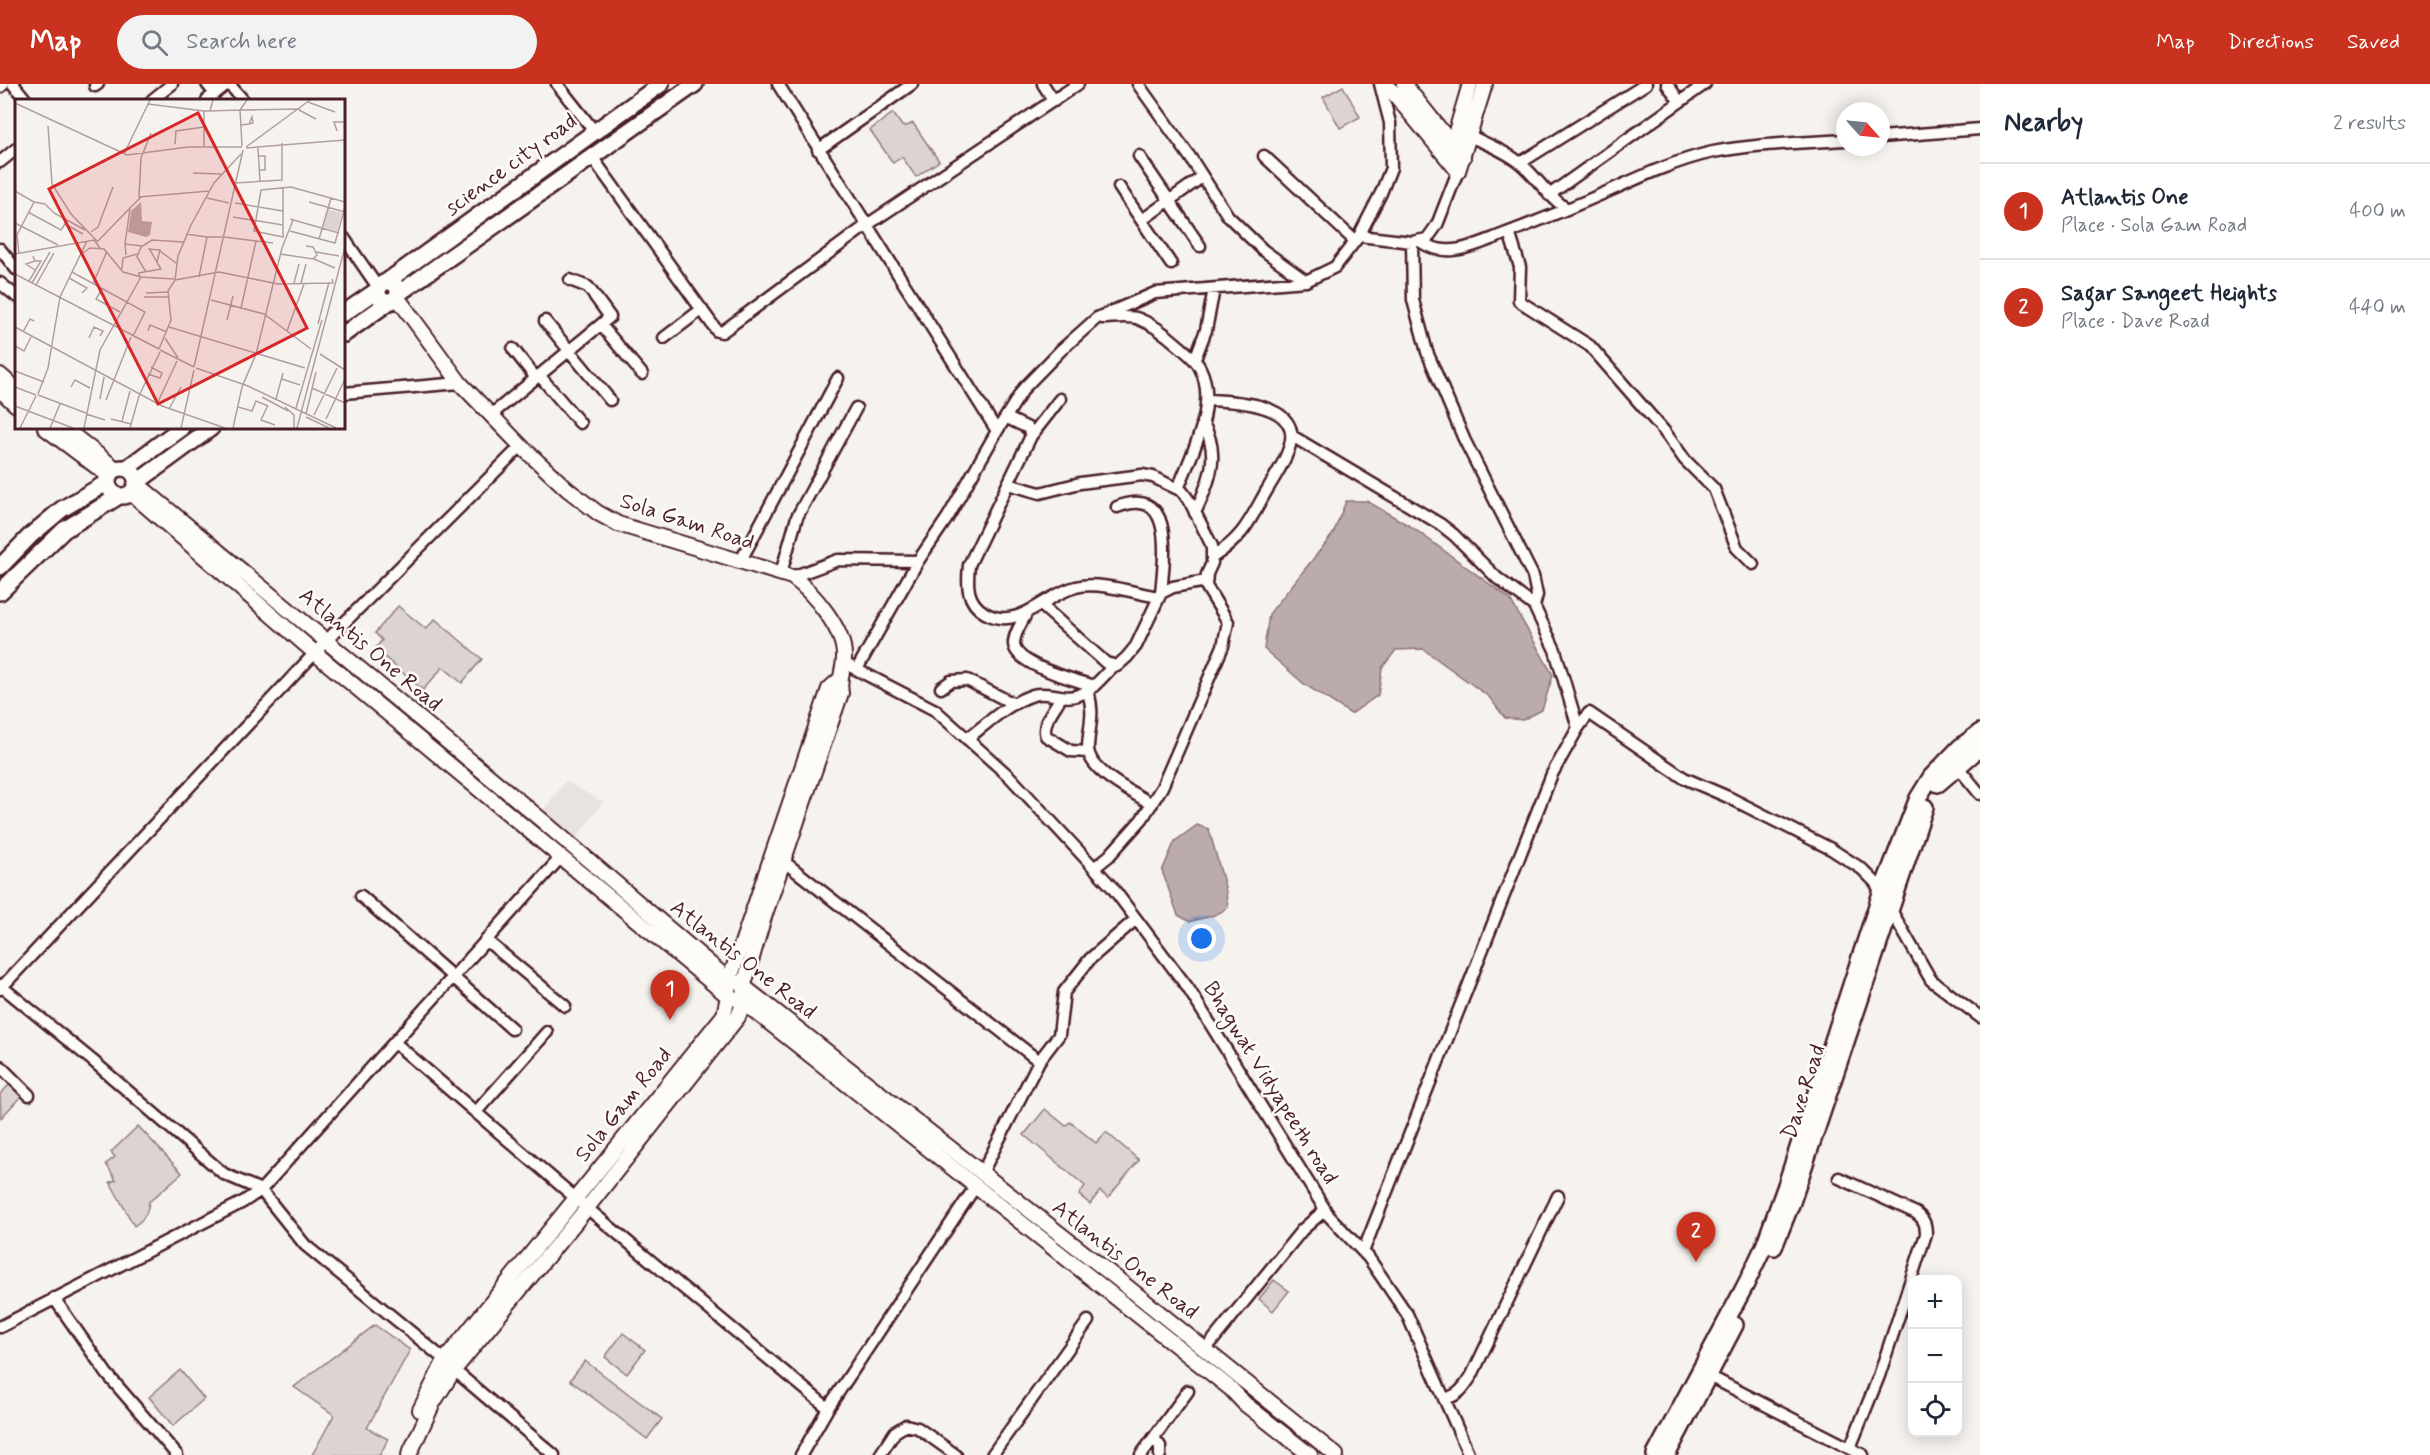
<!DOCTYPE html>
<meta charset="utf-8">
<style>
body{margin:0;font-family:Mynerve,sans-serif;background:#f2f2f3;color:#1f2937}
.controls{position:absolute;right:18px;bottom:18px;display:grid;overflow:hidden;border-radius:12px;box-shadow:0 3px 15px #0003}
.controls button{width:54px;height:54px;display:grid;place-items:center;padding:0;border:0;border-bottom:2px solid #e0e1e3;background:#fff;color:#1f2937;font:30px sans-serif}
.compass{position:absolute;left:1836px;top:18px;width:54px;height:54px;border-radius:50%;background:#fff;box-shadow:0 3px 15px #0003;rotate:117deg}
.you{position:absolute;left:1202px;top:855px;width:21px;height:21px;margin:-15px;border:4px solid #fff;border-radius:50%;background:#1a73e8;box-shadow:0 0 0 9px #1a73e833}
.badge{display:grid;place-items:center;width:39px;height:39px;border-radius:50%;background:#c8321e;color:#fff;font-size:20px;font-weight:700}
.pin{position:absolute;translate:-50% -50px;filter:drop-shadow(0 2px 3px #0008)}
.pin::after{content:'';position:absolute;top:32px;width:21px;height:18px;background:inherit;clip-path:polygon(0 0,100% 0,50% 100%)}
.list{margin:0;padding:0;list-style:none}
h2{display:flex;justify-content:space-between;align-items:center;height:78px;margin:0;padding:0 24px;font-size:26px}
h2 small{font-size:20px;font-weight:400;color:#747a83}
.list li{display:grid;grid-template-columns:39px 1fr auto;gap:18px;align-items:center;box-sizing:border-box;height:96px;padding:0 24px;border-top:2px solid #e0e1e3}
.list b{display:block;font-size:22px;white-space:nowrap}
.list p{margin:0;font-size:20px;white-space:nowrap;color:#747a83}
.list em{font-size:20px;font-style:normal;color:#747a83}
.icon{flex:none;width:33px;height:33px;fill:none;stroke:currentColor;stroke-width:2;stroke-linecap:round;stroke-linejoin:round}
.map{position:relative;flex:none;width:1980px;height:1371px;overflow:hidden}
header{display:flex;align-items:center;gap:36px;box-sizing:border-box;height:84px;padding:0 30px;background:#c8321e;color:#fff}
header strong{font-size:28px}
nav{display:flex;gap:33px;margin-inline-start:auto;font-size:21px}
.search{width:420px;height:54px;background:#f2f2f3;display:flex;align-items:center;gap:15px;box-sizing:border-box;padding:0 21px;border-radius:33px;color:#747a83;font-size:22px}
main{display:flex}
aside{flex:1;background:#fff}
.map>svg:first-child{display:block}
</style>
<header>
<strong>Map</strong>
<div class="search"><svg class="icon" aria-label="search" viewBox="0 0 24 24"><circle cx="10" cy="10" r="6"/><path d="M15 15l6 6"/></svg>Search here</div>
<nav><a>Map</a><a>Directions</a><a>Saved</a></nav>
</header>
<main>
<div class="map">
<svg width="1980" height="1371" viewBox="0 0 1980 1371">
<rect width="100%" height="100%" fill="#f6f3ef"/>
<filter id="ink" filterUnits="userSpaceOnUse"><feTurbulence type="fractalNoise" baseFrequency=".0167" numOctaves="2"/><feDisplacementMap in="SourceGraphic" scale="12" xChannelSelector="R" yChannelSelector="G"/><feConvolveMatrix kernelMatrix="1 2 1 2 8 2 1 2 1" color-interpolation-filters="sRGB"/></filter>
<g filter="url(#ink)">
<path fill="#e9e3e0" d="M565,697L603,718L573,759L538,733Z"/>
<path fill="#dcd4d2" stroke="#937a7e" stroke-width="1.5" d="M1343,2L1360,33L1340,44L1323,13Z
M893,29L902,42H907L913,39L939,77L916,93L902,73L893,79L870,46Z
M398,522L426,545L435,535L482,575L462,599L443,583L423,606L375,565L382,556L375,549Z
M10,1000L22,1011L1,1034L0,1010Z
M1045,1025L1066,1042L1070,1038L1096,1059L1106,1048L1139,1076L1108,1114L1100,1107L1090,1120L1079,1111L1085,1102L1024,1051Z
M138,1042L182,1089L149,1118L147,1128L142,1136L134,1142L110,1098L116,1096L106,1080L115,1073L111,1068Z
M1274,1196L1289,1207L1273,1227L1259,1215Z
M375,1241L410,1266L367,1344L388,1355L380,1371H312L334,1331L294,1303Z
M623,1249L645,1266L627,1290L605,1273Z
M585,1277L662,1335L647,1355L570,1296Z
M180,1286L204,1315L173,1342L149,1313Z"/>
<path fill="#bbabac" stroke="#8e7378" stroke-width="1.5" d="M1346,417H1367L1413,444L1510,515L1553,591L1542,626L1523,636L1505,634L1489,613L1423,565L1396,566L1382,584L1378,611L1351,630L1304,600L1264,565L1269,530L1333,450Z
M1197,741L1209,745L1225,803L1228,823C1217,833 1204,833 1190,838L1178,831L1162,787L1175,757Z"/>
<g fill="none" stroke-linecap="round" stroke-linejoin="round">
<defs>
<path id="minor" d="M13,0L26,16
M207,0L215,10
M229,0L243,16
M557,0L595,48
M778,0L997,347L948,433L918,477L857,585
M1043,0L1054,17
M1138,0L1190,73L1228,132L1263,166L1306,197
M1667,0L1680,18
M95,2L98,0
M152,16L172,0
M207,16L227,0
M1470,52C1486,60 1506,67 1520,79C1537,93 1548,113 1567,125
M1881,53L1980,45
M818,66L912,0
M1139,72L1200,162
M1264,72L1355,157
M592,73L717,247L722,248L867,141L1078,0
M0,78L16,65
M1520,79L1646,0
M1119,103L1171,180
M1549,111L1705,0
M1142,136L1202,93
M1509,148L1520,183L1519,217L1590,262L1664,347L1685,376L1714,405L1737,464L1753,480
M1359,152L1412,158L1427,155L1437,141L1458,87
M344,154L379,205
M1412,158L1413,216L1427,268L1464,355L1533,492L1537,511L1534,522
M1421,158C1447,175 1473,162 1499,152C1536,138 1573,123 1609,107C1642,92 1677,76 1713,68C1756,60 1801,59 1845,56
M0,165L16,185
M0,199L16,212
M1102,234C1113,234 1130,231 1139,235C1152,240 1168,252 1178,261C1186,268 1196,275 1200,284C1219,322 1191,370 1178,405
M545,237L610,316
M601,241L642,290
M664,254L702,225
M513,265L536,294
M1195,275L1206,246L1214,205
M539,291L580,339
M344,309L460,299
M1207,316C1233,317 1302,319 1290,361C1286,377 1275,392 1267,406C1249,437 1245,452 1213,473
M491,331L610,233L588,203L570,196
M1007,334L1028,344L1031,352L969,481C967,500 966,518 985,529C1019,548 1045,510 1076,503C1099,497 1135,509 1158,513
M997,347L1024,304L1061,266L1097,234L1155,209L1306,197L1335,183L1359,152L1381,109L1391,84L1390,39L1380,0
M1031,352L1060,315
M1292,352L1440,440L1454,451L1497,494L1534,522L1555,566L1578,644
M1008,400L1040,409L1080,399L1142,391L1153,393L1182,407L1190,418L1212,462V479L1207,490L1206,502L1228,538L1223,562L1162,703L1142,735L1109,772L1094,784
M1117,423C1176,400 1164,475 1161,509
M1195,429C1209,398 1222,370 1202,338
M740,478L838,294
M781,489L797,433L856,324
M792,493L838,476L918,477
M1041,521L1106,579L1117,582L1127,573L1136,562L1161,509L1173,503L1206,497
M1027,528C1023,537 1014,549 1014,559C1013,581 1076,596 1094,602
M844,579L935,626L1010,693L1112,803L1188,904L1329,1132L1368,1173L1407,1230L1469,1371
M941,604L951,597L967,596L1014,620
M1088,608C1095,630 1089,641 1088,663C1087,687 1134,709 1152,720
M1061,613C1055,624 1041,639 1046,652L1071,667L1088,668
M967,655C988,639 1008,619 1033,611C1042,608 1051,611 1060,612C1085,617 1098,598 1113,582
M1957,682L1980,710
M778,773L1039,977L982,1089
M361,812L512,945
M486,856L565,922
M0,901L93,977L224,1090L261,1106L305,1161L445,1276L454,1286L554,1371
M0,905L327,556L521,362
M394,958L587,1124L828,1324
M1039,977L1059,951L1064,908L1090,875L1136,835
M0,982L29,1011
M476,1028L547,948
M1839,1094L1916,1129C1924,1135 1926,1140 1926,1150L1879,1292L1850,1364
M1363,1168L1552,690L1578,644L1589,629L1684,694L1728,713L1831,765L1862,785L1875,798L1931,896L1980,933
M54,1214L107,1290L177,1371
M0,1243L243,1118L261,1106L562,772
M1205,1266L1302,1146L1325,1126
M1709,1292L1863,1371
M1444,1315C1459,1312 1464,1303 1472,1291L1558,1112
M1154,1354L1160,1362V1371
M801,1371L828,1324L975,1103
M880,1371L895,1348L906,1341L918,1344L956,1371
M992,1371L1088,1237
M1141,1371L1188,1307"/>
<path id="tertiary" d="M1386,0L1458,87L1485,0
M1404,0L1463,74
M0,1L1,0
M1450,68L1470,0
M397,213L460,299L521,362L567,405L598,429L618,440L792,493C813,508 845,546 844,573C844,587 838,594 841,609L764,833L743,904L746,912L738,933L587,1124L454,1286L433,1319L409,1371
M0,291L16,305
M0,306L16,321
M45,344L109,392
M64,344L116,385
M136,399L538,733L730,897L739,899L1115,1193L1336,1371
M131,409L315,569L728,912L742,917L1231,1305L1245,1320L1310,1371
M420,1326L445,1276L724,931L728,912V900L829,605L838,597"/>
<path id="secondary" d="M386,198L661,0
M378 208a10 10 0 1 1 20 0a10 10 0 1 1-20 0Z
M398,210L695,0
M344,229L379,205
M344,250L389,218
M108 398a14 14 0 1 1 28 0a14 14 0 1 1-28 0Z
M127,384L181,344
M136,399L211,344
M0,483L31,451L62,425L108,398
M0,508L64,446L119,412
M1938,700L1980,664
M1774,1163L1792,1118L1925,723
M1655,1371L1746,1200L1764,1162L1785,1104L1881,809L1918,714L1931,693L1960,663L1980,648
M1667,1371L1735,1241"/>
</defs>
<use href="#minor" stroke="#4a1f2b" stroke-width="15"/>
<use href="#tertiary" stroke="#4a1f2b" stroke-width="18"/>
<use href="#secondary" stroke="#4a1f2b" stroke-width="20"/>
<use href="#minor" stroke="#fdfcf7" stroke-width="10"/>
<use href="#tertiary" stroke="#fdfcf7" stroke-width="14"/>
<use href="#secondary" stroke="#fdfcf7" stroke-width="15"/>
</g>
</g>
<g text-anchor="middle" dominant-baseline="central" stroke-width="5" stroke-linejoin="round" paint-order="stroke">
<g font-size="22" fill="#4a1f2b" stroke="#fdfcf7">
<text transform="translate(511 81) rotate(-36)">science city road</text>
<text transform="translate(687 438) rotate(18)">Sola Gam Road</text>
<text transform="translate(370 566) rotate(40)">Atlantis One Road</text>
<text transform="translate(743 876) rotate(38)">Atlantis One Road</text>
<text transform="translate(1270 999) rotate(58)">Bhagwat Vidyapeeth road</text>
<text transform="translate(1804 1008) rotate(-72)">Dave Road</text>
<text transform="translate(624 1021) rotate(-51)">Sola Gam Road</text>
<text transform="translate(1125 1176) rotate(38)">Atlantis One Road</text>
</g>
</g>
<g transform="translate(15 15)">
<rect width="330" height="330" fill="#f6f3ef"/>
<path d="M313,110L327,114L322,132L308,128Z" fill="#dcd4d2"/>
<path d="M126,103L127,122L137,123L135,136L131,138L113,133L116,112Z" fill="#bbabac"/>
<path fill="none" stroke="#b19ea1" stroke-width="1.5" d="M198,1L195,12L225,11M293,3L320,13M0,4L112,56L173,48H227M133,5L189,12M225,11L285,10M284,11L301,20M225,26L234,25L237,18L238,24L234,25M33,27L37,85L56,115L82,142M322,32L319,23H330M136,34L126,59L124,98L195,92M160,45L161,32L189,28M227,47L225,11L232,1M189,48V12H195M231,48L295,1M231,49L330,41M243,49L245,82M109,55L135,1M244,57H250V71H244M178,74L206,75M220,84L267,81V44M268,89V138L239,132L246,91L276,88L330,103M0,92L19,103L2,136L4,154M192,99L214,104M19,103L30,105L39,114L70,131M294,103L330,113M220,104L268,112M13,113L46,131L52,122M218,118L268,126M275,120L324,134M0,124L43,146M50,125L68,135M275,132L320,144L330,108M76,133L83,128L98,88M171,135L192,138M209,138L258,144M304,140L316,99M82,143L115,109M110,145L115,109L126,98M133,150L145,151L142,163M145,152L161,164M301,153L324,157M68,154L75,149L89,150L108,173L126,178M0,155L79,141L85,149M265,155L298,160L302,156L298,148L291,147M111,156L110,145L127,147M299,160L320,169M20,162L11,165L20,171M107,170L108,159L122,155M57,173L130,213L118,237M131,173L122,158L126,148L137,141L168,143M0,175L144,250M124,177V174L146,170L135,151M184,178L192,138H207M54,179L72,189L67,194M160,181L163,157L176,126L199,84L226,55M14,182L26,162H20L18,157M17,184L35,153M279,184L284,165M286,184L291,165M78,185L92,152M21,186L39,154M87,190L81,200L105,213M131,194L153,193M129,198H154M196,201L249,215L296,250M226,209L241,142M212,221L218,197M303,225L314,183M0,228L147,307L210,329M154,228L290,269M133,232L135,226L152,233M272,232L289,185M8,233L15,220L19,222M74,239L79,228L88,232L85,237M150,239L163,259M0,247L9,252L16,238M144,250L156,221L153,192L160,181L204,173L263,185L318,184L317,180M145,251L179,268M305,255L330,271M179,268L228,51M181,269L233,287L321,329M0,272L29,283M133,275L145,279L147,274L136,268M267,280L285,286M0,288L21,296M56,288L60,281L75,289M297,289L330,304M23,295L33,269L45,198L72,142M23,296L71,314M247,298L273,312M85,300L89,278M261,300L268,274M91,301L116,238M142,305L162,262M253,306L246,321L260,326M0,307L58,329M223,308L237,312L241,302L253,307M270,308L279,316V329M281,309L307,221M154,310L166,288M71,315L90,321M291,315L301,273M299,316L322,269M291,318L314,329M96,320L116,325M311,320L330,280M107,322L115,292M5,329L21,297M35,329L45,305M69,329L85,251L126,178L159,180M115,329L124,297L145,253M166,329L179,271M218,329L227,288L241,255L267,149L278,121M282,329L330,148"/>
<path fill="#d62828" fill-opacity="0.15" stroke="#d62828" stroke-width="3" d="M183,14L292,229L143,305L34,90Z"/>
<rect width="330" height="330" fill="none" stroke="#4a1f2b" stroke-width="3"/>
</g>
</svg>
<div class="controls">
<button>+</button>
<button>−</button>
<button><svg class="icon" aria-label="locate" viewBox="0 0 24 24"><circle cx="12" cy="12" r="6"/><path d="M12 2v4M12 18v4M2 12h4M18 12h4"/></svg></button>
</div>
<svg class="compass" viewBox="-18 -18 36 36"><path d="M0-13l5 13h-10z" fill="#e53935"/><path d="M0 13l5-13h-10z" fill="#747a83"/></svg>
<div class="you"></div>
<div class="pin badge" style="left:670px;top:936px">1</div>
<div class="pin badge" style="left:1696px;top:1178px">2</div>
</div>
<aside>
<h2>Nearby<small>2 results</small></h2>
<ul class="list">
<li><span class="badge">1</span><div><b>Atlantis One</b><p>Place · Sola Gam Road</p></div><em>400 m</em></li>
<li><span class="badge">2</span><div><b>Sagar Sangeet Heights</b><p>Place · Dave Road</p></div><em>440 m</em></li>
</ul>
</aside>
</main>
